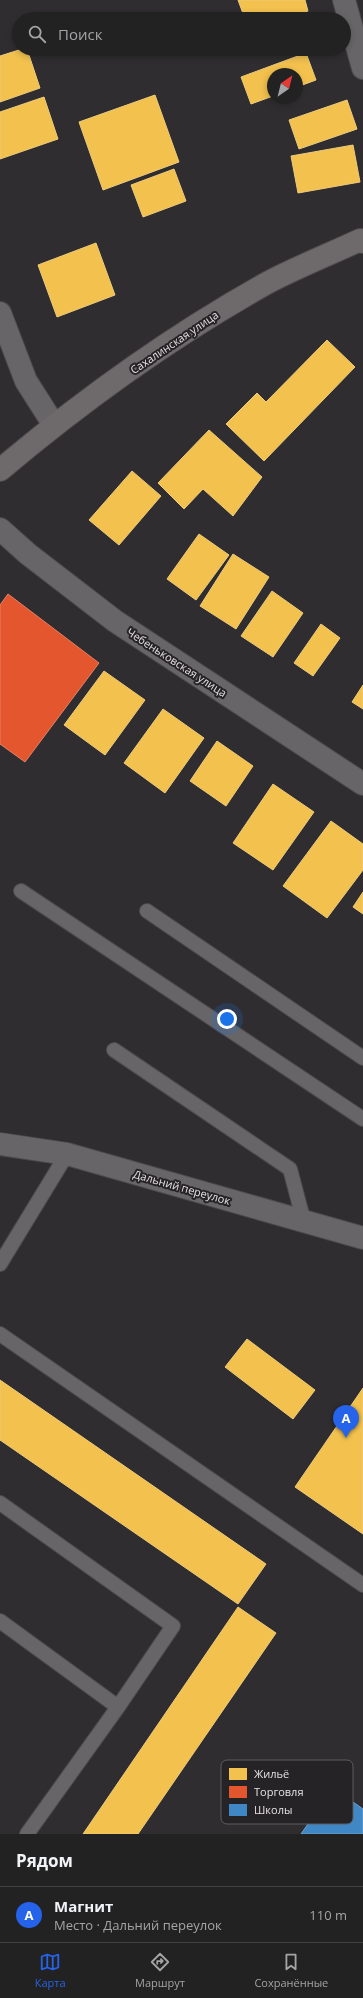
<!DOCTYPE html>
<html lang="ru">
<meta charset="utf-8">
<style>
body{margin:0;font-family:"Open Sans",sans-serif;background:#2f2f30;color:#f1f3f6}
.compass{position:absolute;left:267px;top:68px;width:36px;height:36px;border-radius:50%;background:#232223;box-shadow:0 2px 6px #0003;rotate:35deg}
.you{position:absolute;left:227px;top:1019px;width:14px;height:14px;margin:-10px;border:3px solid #fff;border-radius:50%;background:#1a73e8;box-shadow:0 0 0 6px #1a73e833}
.badge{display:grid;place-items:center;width:26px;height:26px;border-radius:50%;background:#2563eb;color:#fff;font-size:13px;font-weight:700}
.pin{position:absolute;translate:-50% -33px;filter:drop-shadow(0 1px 2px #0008)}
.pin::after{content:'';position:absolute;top:21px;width:14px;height:12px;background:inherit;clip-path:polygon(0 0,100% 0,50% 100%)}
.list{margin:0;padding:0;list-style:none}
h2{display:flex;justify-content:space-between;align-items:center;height:52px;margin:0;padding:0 16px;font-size:17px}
h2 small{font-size:13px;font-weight:400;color:#a3a4a6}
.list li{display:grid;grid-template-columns:26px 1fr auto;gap:12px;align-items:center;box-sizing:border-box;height:56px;padding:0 16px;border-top:1px solid #403f41}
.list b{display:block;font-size:15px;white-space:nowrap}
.list p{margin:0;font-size:13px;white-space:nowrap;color:#a3a4a6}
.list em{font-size:13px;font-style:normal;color:#a3a4a6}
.icon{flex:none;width:22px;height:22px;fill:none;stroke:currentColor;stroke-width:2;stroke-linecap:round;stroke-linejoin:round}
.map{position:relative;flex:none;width:363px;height:1834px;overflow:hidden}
.search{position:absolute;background:#232223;box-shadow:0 2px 6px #0003;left:12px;right:12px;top:12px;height:44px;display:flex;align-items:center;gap:10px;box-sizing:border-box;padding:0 14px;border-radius:22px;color:#a3a4a6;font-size:15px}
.sheet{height:108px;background:#232223}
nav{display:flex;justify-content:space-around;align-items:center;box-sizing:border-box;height:56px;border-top:1px solid #403f41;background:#232223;font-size:11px;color:#a3a4a6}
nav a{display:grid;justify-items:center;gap:2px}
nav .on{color:#2563eb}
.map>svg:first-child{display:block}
</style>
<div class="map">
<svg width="363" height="1834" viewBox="0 0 363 1834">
<rect width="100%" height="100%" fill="#2f2d2f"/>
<path fill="#f2c14e" stroke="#eecb7b" d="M238,0H305L308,11L285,19H245Z
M22,49H27L40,88L0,102V56Z
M306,53L316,80L297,87V74H273V96L251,104L241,77Z
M155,95L179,162L103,190L79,122Z
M44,97L58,139L0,159V112Z
M347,100L357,129L299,149L289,120Z
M353,145L360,182L298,193L291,156Z
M174,169L186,201L143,217L131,185Z
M96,243L115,295L57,317L38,265Z
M327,340L355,367L264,461L226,424L257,393L266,402Z
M209,430L262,477L233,516L203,489L184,509L158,483Z
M132,471L161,496L119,545L89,520Z
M199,534L229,555L196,600L167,579Z
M233,554L269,577L236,629L200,606Z
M272,591L303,613L273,657L241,636Z
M321,624L340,638L313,676L294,663Z
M104,671L145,700L105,755L64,725Z
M363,685V709L352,702Z
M163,709L204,738L165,793L124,763Z
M217,741L253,766L226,806L190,781Z
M273,784L314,812L273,870L233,843Z
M331,821L363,844V870L327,918L283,886Z
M363,892V914L353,907Z
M247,1339L315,1390L293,1419L225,1367Z
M0,1380L266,1564L238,1604L0,1440Z
M363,1388V1534L295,1487Z
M238,1607L276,1633L138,1834H83Z"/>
<path fill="#e4572e" stroke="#e48065" d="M8,594L99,663L25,762L0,744V605Z"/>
<path fill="#3f88c5" stroke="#70a3ce" d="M333,1788L363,1809V1834H301Z"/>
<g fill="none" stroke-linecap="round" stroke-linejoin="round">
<defs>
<path id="service" d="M21,891L363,1119
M147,911L363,1058
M114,1050L290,1169L304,1222
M0,1264L67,1154
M0,1334L363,1585
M0,1503L173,1626L118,1707L27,1834
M0,1621L118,1707"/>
<path id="minor" d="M344,0L363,68
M0,529L28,554L115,621L363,784
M0,1144L67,1154L363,1238"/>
<path id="tertiary" d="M0,313L26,381L54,425"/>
<path id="secondary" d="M0,470C83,400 172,336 267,283C297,267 330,254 360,240L363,242"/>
</defs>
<use href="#service" stroke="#4d4a4d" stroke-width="16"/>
<use href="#minor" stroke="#4d4a4d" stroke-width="24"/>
<use href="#tertiary" stroke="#4d4a4d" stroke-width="24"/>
<use href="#secondary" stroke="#4d4a4d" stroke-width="24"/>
<use href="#service" stroke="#676567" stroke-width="14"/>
<use href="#minor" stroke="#676567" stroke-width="22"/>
<use href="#tertiary" stroke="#676567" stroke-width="22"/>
<use href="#secondary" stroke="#6e6a6b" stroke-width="22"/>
</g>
<g text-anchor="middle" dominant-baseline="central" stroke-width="4" stroke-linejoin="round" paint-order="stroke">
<g font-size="11" fill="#e4e1e4" stroke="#262326">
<text transform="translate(174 342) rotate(-34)">Сахалинская улица</text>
<text transform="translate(177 662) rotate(33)">Чебеньковская улица</text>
<text transform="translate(182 1187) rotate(16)">Дальний переулок</text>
</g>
</g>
<rect x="221" y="1760" width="132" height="64" rx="6" fill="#262326" stroke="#5f5c5f" stroke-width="1"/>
<rect x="229" y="1768" width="18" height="12" fill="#f2c14e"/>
<rect x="229" y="1786" width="18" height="12" fill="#e4572e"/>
<rect x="229" y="1804" width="18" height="12" fill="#3f88c5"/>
<g font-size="11" fill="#e4e1e4">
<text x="254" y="1778">Жильё</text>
<text x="254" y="1796">Торговля</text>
<text x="254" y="1814">Школы</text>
</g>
</svg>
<svg class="compass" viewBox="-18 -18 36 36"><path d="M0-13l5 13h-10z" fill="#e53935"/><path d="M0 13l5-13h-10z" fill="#a3a4a6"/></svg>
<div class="you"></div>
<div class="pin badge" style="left:346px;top:1438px">A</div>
<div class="search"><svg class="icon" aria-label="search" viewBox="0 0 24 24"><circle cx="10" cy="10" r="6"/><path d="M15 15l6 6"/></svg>Поиск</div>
</div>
<section class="sheet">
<h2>Рядом<small></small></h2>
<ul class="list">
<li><span class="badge">A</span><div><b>Магнит</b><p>Место · Дальний переулок</p></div><em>110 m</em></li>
</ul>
</section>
<nav>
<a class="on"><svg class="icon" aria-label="map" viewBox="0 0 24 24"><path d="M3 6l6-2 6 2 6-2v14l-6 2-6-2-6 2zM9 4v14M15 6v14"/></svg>Карта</a>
<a><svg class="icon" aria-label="directions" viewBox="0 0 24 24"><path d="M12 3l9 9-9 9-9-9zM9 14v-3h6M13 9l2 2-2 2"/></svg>Маршрут</a>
<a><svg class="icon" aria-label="saved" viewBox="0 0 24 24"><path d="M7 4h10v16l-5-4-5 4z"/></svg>Сохранённые</a>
</nav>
